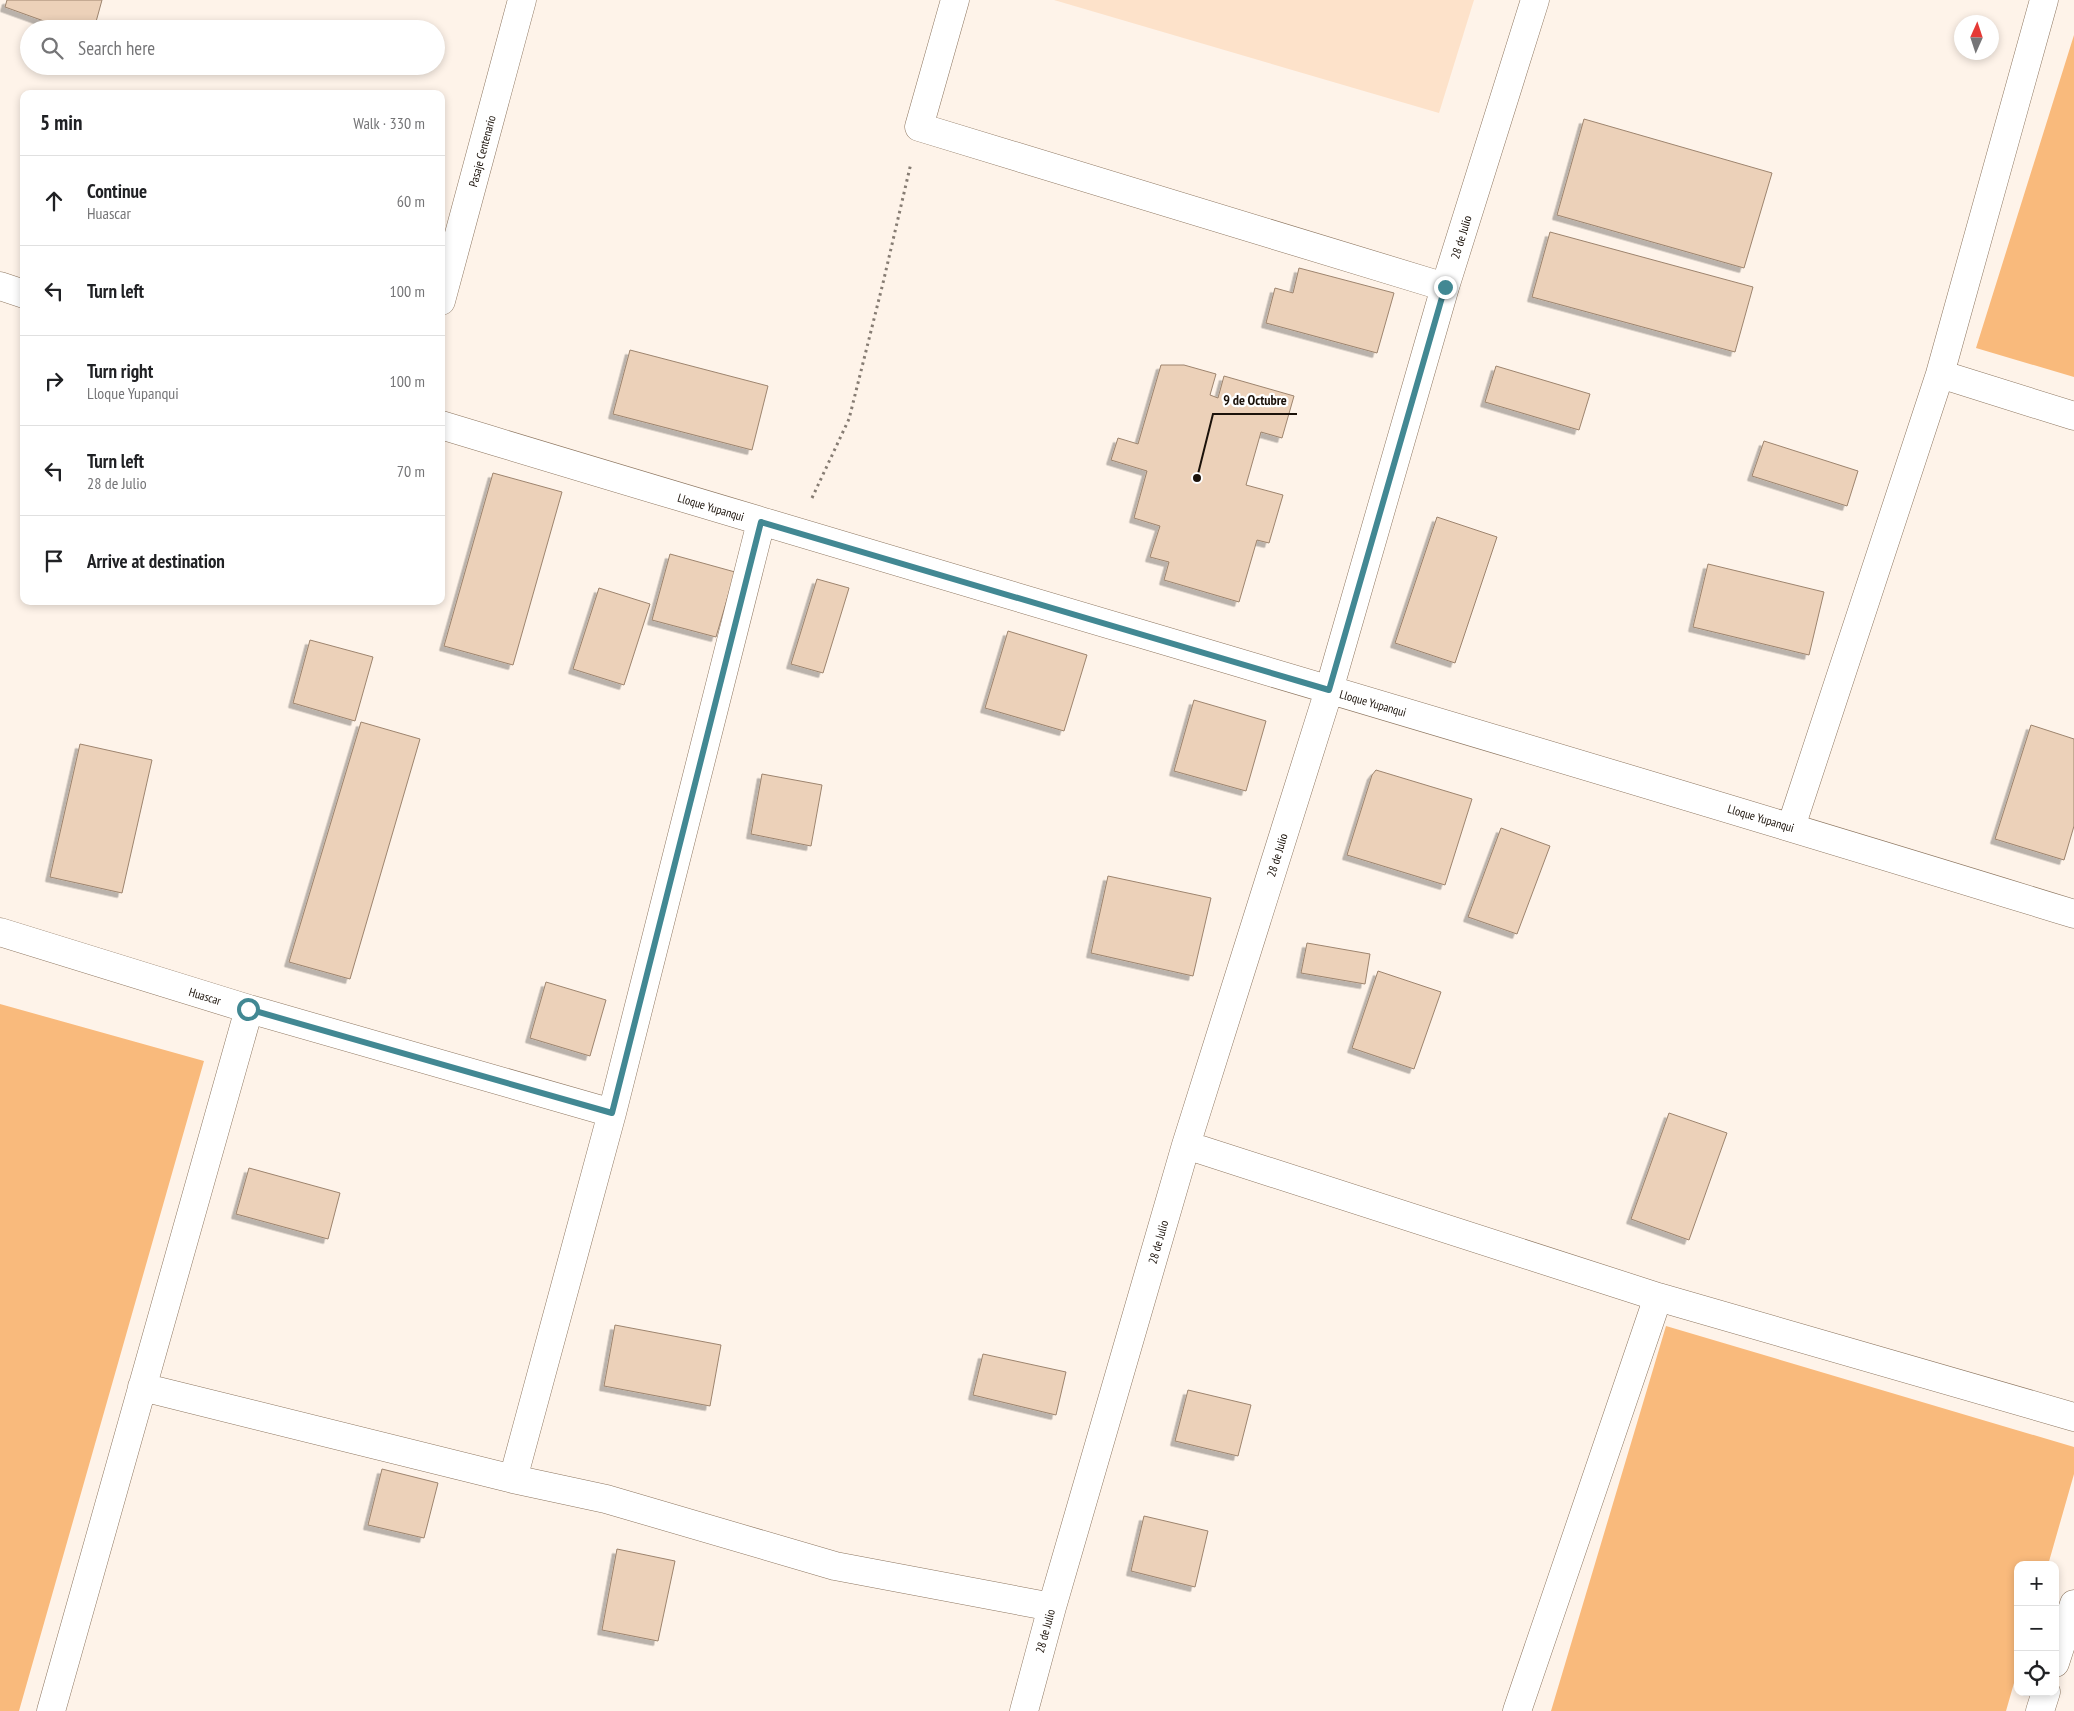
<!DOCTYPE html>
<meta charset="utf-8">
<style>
body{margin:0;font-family:"PT Sans Narrow",sans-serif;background:#f6f6f6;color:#202124}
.controls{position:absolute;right:15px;bottom:15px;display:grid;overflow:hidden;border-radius:10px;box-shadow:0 2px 8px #0003}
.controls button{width:45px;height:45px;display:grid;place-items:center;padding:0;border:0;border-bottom:1px solid #e0e0e0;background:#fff;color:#202124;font:25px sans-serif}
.compass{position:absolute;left:1954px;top:15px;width:45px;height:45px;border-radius:50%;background:#fff;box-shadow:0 2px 8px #0003;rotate:3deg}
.stop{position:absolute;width:15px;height:15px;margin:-11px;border:4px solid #428893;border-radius:50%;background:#fff}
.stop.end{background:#428893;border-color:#fff;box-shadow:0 1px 5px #0008}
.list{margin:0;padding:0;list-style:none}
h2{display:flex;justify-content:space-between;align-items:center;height:65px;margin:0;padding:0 20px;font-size:21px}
h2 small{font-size:16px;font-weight:400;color:#757577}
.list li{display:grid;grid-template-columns:32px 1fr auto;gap:15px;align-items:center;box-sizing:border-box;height:90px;padding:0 20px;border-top:1px solid #e0e0e0}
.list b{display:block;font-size:19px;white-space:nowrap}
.list p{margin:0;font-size:16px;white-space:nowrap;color:#757577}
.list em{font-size:16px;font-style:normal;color:#757577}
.icon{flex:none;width:28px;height:28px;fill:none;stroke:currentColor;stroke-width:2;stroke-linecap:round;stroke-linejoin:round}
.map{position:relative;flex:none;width:2074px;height:1711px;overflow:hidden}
.search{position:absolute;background:#fff;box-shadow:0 2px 8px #0003;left:20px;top:20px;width:425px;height:55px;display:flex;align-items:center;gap:12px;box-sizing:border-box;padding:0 18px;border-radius:28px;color:#757577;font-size:19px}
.panel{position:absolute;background:#fff;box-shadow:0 2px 8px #0003;left:20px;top:90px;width:425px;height:515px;border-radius:10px}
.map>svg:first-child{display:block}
</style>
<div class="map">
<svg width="2074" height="1711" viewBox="0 0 2074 1711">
<defs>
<filter id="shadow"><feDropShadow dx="-4.5" dy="4.5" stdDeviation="0" flood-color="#0004"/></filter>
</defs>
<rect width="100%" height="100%" fill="#fef3e9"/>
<path fill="#fde2ca" d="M1054,0H1474L1439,113Z"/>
<path fill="#f9ba7c" d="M2074,35V377L1976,348Z
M0,1004L204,1061L19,1711H0Z
M1666,1326L2074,1447V1474L2048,1565H2018V1669L2006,1711H1551Z"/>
<path fill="#ecd1b9" stroke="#9d846e" filter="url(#shadow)" d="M7,0H102L94,29H66L5,7Z
M1584,119L1772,173L1744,268L1557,215Z
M1550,232L1753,287L1735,352L1532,297Z
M1299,268L1394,293L1377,353L1266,323L1275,288L1293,293Z
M630,350L768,386L752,450L613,414Z
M1161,365H1184L1216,374L1210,395L1218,398L1224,376L1294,396L1282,438L1261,432L1246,485L1283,495L1269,543L1257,540L1239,602L1164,580L1169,562L1150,557L1160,526L1134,518L1147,471L1111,460L1118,438L1138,444Z
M1496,366L1590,394L1579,430L1485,402Z
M1764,441L1858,471L1847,506L1752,476Z
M493,473L562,492L513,665L444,646Z
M1437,517L1497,537L1455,663L1395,643Z
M670,554L735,572L716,637L652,620Z
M1708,564L1824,592L1809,655L1693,627Z
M817,579L849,588L823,673L791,664Z
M599,588L650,604L624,685L573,669Z
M1008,631L1087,655L1064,731L985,708Z
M310,640L373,657L355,721L293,703Z
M1194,700L1266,721L1246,791L1174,771Z
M361,722L420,739L350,979L289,962Z
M2031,725L2074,739V826L2064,860L1995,839Z
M80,744L152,760L122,893L50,877Z
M1376,770L1472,799L1445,885L1347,855L1372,775Z
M762,774L822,785L811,846L751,834Z
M1501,828L1550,846L1517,934L1468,917Z
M1108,876L1211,898L1193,976L1091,953Z
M1307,943L1370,954L1365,984L1301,973Z
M1378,971L1441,992L1414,1069L1352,1048Z
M546,982L606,1000L590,1056L530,1038Z
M1669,1113L1727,1133L1689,1240L1631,1219Z
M249,1168L340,1193L328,1239L236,1214Z
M615,1325L721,1345L710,1406L604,1386Z
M983,1354L1066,1372L1056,1415L973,1395Z
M1188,1390L1251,1405L1238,1456L1175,1441Z
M382,1469L438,1483L424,1538L368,1525Z
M1144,1516L1208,1531L1195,1587L1131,1571Z
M617,1549L675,1561L658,1641L602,1630Z"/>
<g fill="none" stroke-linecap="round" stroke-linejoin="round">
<defs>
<path id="minor" d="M955,0L919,127L1445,287
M0,286L24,294
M441,301L522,0
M1940,374L2074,416
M441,425C985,590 1531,746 2074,914
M1791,827L1940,374L2044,0
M0,932L249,1009L612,1113
M1186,1145L1658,1297L2074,1417
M142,1387L513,1479L612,1113L761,522
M513,1479L606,1499L835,1566L1052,1607
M2055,1663L2074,1604
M51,1711L249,1009
M1024,1711L1052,1607L1186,1145L1329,690L1445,287L1535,0
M1517,1711L1658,1297
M2040,1711L2046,1692"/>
</defs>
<use href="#minor" stroke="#8d7660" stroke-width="29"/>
<path stroke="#867c73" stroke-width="3" stroke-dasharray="2.5 4" stroke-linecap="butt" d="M812,498L849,419L883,283L911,163"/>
<use href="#minor" stroke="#fff" stroke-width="28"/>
</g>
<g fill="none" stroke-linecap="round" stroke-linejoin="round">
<path stroke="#428893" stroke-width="6" d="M248,1009L612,1113L761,522L1329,690L1445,287"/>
</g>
<g text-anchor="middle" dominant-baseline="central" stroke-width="4.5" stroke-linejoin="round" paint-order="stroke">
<g font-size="12" fill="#1b120a" stroke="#fff">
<text transform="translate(482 151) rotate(-75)">Pasaje Centenario</text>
<text transform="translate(1461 237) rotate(-73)">28 de Julio</text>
<text transform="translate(711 507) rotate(17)">Lloque Yupanqui</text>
<text transform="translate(1373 703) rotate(16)">Lloque Yupanqui</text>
<text transform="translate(1761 818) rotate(17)">Lloque Yupanqui</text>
<text transform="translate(1277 855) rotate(-73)">28 de Julio</text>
<text transform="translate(205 996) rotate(17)">Huascar</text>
<text transform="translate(1158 1242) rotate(-74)">28 de Julio</text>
<text transform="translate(1045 1631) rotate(-75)">28 de Julio</text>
</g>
</g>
<path fill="none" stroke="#1b120a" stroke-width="2" d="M1197 478L1213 414H1297"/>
<circle fill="#1b120a" stroke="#fff" stroke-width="2" cx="1197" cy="478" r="5"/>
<g font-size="14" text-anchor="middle" font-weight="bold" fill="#1b120a" stroke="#fff" stroke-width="4.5" stroke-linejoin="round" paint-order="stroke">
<text x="1255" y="405">9 de Octubre</text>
</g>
</svg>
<div class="controls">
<button>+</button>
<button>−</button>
<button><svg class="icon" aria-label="locate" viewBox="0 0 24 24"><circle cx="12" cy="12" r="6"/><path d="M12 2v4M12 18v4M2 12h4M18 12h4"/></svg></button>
</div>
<svg class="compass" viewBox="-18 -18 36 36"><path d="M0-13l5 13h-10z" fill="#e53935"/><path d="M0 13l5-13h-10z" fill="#757577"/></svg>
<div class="stop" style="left:248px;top:1009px"></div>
<div class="stop end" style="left:1445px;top:287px"></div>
<div class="search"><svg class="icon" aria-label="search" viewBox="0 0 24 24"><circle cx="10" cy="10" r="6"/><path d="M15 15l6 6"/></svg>Search here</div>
<section class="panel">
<h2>5 min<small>Walk · 330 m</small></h2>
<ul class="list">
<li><svg class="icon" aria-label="ahead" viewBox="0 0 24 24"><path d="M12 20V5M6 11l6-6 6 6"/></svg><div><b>Continue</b><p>Huascar</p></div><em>60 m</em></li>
<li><svg class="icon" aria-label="left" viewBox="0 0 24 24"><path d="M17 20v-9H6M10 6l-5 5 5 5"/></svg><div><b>Turn left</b></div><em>100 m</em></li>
<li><svg class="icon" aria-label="right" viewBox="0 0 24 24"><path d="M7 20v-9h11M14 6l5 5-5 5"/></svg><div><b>Turn right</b><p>Lloque Yupanqui</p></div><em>100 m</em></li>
<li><svg class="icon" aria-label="left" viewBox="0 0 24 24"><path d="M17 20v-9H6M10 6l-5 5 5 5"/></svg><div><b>Turn left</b><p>28 de Julio</p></div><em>70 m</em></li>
<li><svg class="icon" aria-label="arrive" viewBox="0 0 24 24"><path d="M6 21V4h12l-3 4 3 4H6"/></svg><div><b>Arrive at destination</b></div></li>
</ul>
</section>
</div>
